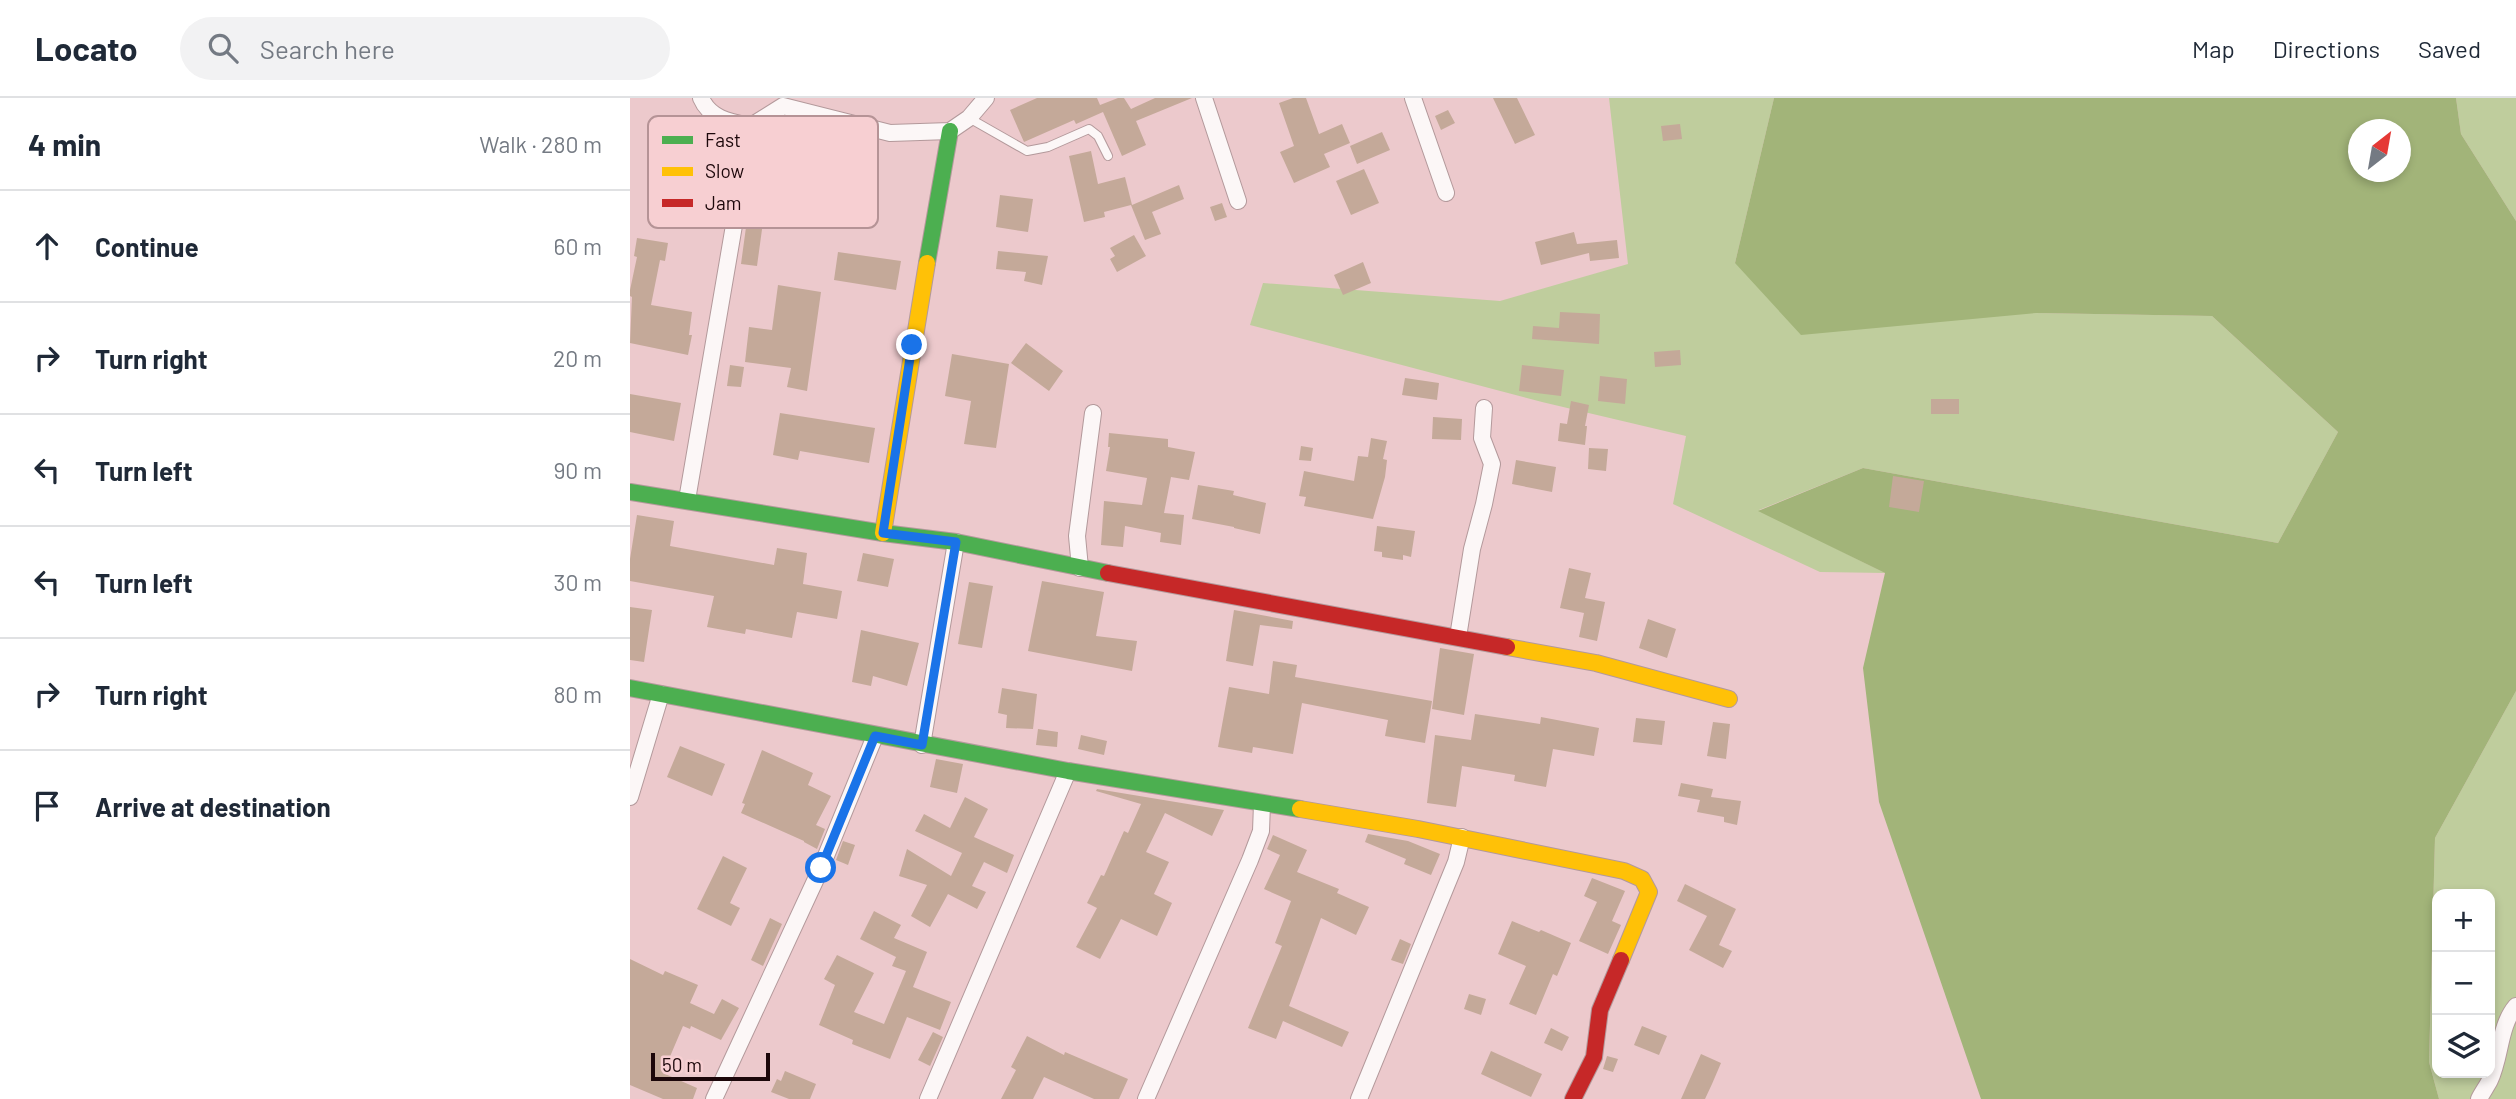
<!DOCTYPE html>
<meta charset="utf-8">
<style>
body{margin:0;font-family:Barlow,sans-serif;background:#f2f2f3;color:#1f2937}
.controls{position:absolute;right:21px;bottom:21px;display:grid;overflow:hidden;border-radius:14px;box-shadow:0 4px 10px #0003}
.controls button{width:63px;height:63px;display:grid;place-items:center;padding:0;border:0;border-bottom:2px solid #e0e1e3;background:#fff;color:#1f2937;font:35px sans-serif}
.compass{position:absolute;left:1718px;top:21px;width:63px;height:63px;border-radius:50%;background:#fff;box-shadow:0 4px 10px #0003;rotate:31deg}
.scale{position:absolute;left:21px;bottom:18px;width:119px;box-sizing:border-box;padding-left:7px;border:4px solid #1c070a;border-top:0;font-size:19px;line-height:24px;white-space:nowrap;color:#1c070a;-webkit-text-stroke:5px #f7cfd2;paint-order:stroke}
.stop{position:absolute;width:21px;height:21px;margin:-16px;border:5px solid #1a73e8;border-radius:50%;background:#fff}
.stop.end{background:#1a73e8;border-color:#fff;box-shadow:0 2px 7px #0008}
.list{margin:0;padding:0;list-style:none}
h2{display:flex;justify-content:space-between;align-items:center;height:91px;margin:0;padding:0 28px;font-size:30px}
h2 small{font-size:23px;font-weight:400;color:#747a83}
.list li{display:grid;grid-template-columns:46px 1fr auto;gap:21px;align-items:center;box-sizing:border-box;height:112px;padding:0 28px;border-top:2px solid #e0e1e3}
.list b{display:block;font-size:26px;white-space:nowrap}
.list em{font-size:23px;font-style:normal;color:#747a83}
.icon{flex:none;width:38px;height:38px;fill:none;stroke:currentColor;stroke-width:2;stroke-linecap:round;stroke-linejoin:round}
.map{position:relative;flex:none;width:1886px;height:1001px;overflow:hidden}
header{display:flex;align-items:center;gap:42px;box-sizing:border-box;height:98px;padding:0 35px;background:#fff;border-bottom:2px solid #e0e1e3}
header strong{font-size:33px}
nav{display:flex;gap:38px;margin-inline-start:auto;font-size:24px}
.search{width:490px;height:63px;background:#f2f2f3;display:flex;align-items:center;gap:18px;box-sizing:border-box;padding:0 24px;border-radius:38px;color:#747a83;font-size:26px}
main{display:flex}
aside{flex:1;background:#fff}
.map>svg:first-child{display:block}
</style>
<header>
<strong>Locato</strong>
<div class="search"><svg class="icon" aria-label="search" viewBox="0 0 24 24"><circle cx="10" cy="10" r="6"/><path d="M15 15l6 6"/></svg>Search here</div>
<nav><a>Map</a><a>Directions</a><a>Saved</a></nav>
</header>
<main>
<aside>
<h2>4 min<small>Walk · 280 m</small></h2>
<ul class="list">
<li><svg class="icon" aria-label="ahead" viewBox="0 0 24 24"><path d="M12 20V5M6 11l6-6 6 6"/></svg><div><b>Continue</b></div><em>60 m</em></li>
<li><svg class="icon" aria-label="right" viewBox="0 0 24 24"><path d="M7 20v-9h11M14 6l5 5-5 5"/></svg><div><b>Turn right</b></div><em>20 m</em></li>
<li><svg class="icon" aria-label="left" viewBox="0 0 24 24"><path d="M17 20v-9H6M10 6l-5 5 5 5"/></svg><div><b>Turn left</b></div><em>90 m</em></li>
<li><svg class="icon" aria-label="left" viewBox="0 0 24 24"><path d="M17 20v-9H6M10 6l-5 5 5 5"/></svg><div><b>Turn left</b></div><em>30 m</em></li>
<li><svg class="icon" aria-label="right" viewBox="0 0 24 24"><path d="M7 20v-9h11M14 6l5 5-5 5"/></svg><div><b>Turn right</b></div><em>80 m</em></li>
<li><svg class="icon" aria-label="arrive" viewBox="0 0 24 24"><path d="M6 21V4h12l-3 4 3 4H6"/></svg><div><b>Arrive at destination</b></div></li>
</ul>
</aside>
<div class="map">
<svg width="1886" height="1001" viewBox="0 0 1886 1001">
<rect width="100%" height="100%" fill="#ecc9cc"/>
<path fill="#bfcd9d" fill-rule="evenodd" d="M979,0H1144L1105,165L1406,215L1582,218L1708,334L1648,445L1233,370L1129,412L1255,475L1190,474L1043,406L1056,338L912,304L620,227L633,185L870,203L998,166Z
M1826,0H1886V123L1831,36Z
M1886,593V1001H1809L1799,964L1805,740ZM1807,796H1860V975H1807Z"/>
<path fill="#a2b479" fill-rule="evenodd" d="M1144,0H1826L1831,36L1886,123V593L1805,740L1799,964L1809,1001H1351L1249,704L1233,570L1255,475L1128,413L1233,370L1648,445L1708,334L1582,218L1406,215L1171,237L1105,165ZM1728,32H1770V74H1728Z"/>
<path fill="#c4a999" d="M407,0H467L470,7L488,0H494L501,11L525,0H562L506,23L516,47L492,58L473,14L446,26L444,22L394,44L380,12Z
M663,0H676L689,36L712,26L720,45L694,56L700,69L664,85L650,54L664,48L649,5Z
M863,0H887L905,37L885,46Z
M818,12L825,25L811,32L805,18Z
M1050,26L1052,41L1033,43L1031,28Z
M752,34L760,52L727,66L720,48Z
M461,53L468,86L495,79L502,107L549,87L554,101L522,114L531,136L515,142L501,107L474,114L475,119L454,124L439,58Z
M734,71L749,105L721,117L706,83Z
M370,97L403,101L398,134L366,129Z
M120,100L136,102L127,168L111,166Z
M592,105L597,119L585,123L580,109Z
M944,134L947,146L987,142L989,160L960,163L959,155L911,167L905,144Z
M504,137L516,158L487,174L480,161L485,158L480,150Z
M7,140L38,145L35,163L30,162L21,207L62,214L59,237H62L58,257L0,245L2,199L0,198V192L7,159L4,158Z
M368,153L418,158L412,187L394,183L396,174L366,171Z
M208,154L271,163L266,192L204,182Z
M733,164L741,185L713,197L704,177Z
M148,187L191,194L177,293L157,289L161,270L115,264L119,229L142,232Z
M930,214L970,216L969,246L902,241L903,228L929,230Z
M396,245L433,273L419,293L381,265Z
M1050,252L1051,267L1025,269L1024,254Z
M322,256L379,266L366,350L334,346L341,303L315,298Z
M100,267L114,269L111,289L97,288Z
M892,267L934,272L931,298L889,293Z
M970,278L997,281L995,306L968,303Z
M775,280L809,285L807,302L772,297Z
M0,296L51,305L44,343L0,334Z
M1301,301H1329V316H1301Z
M941,303L959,307L955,328H957L955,347L928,343L930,325L937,326Z
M150,315L245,330L239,365L170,353L168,362L143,357Z
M803,319L832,321L831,342L802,341Z
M479,335L538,341V349L565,354L559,382L541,379L534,415L554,417L551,447L530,444L531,435L495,428L493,449L471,447L474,403L512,407L517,380L476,373L480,349H478Z
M741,340L757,343L753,361L757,362L755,379L743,421L674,408L676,399L669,398L674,373L724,383L728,358L738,359Z
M671,348L683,350L681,363L669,362Z
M959,350L978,351L976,373L958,371Z
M886,362L926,369L922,394L882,386Z
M1263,378L1294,383L1289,414L1259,409Z
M568,387L604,393L603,397L636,405L630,436L604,430V429L562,421Z
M7,417L44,423L40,448L144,467L147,450L177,455L173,486L212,493L207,521L167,514L162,540L116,531L115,536L77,529L84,498L0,483V461Z
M747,428L785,433L781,459L773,457V462L752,459V454L744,453Z
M233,455L264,461L258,489L227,483Z
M939,470L961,475L955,500L975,504L967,543L949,539L954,515L930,510Z
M412,483L474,494L466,538L507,543L502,573L398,553Z
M339,484L363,488L352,550L328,546Z
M0,509L22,512L14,564L0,562Z
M604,512L663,523L662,531L630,527L623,568L596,563Z
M1018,521L1046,531L1037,560L1009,550Z
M231,532L289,545L277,588L243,578L241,588L222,584Z
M810,550L844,556L834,617L802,611Z
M643,563L667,567L665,579L802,603L795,645L755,638L758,622L672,605L663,656L623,649L622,655L588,649L599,589L639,596Z
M372,590L407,596L403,631L376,630L377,617L368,615Z
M845,616L910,626L911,619L969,630L964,658L923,651L916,689L884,683L885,677L832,668L826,709L797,705L805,637L841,642Z
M1006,620L1035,623L1032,647L1003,644Z
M1083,624L1100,626L1096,661L1077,658Z
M408,631L428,634L427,649L406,647Z
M451,637L477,643L474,657L448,651Z
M50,648L95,666L82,698L37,679Z
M132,652L183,675L178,687L201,698L186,727L195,731L187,751L174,744V743L111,715L115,706L112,705Z
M306,661L333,666L327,695L300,689Z
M1051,685L1083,691L1081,699L1111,703L1107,727L1094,724V719L1067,714L1070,702L1048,698Z
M467,691L594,712L582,738L535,715L516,754L539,764L524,796L542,805L527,838L491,821L470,861L446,849L467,810L457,805L471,777L474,778L494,733L498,735L511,706L466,693Z
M335,699L358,711L344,739L384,757L377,775L354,764L342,788L356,794L347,811L318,796L300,829L281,818L297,787L269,778L277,751L321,778L332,755L285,733L294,716L320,730Z
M738,736L778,743L810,756L801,777L774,766L776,761L735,744Z
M643,737L677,752L667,774L709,791L707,795L739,809L726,837L691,820L659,908L719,934L712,949L653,923L646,941L618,930L652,848L645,845L661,803L634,791L650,757L637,751Z
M213,743L225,747L218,767L206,762Z
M93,758L117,770L100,805L110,810L101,828L67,811Z
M962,780L995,793L982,823L991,827L978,856L949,843L967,804L954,798Z
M1055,786L1106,811L1089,847L1102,853L1093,870L1059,852L1077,818L1047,803Z
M244,813L271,827L264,840L297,854L283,889L321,904L310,932L277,919L260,961L222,946L223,942L189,927L205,887L194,881L207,857L244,875L224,914L254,926L276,873L262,868L266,859L230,841Z
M140,820L152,826L133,868L121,862Z
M882,823L909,834L911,832L941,845L927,878L923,876L906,917L879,906L896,868L868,856Z
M770,841L781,846L773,866L761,862Z
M0,861L33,877L35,873L68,887L60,905L84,916L92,901L109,910L91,942L61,928L60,931L53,928L33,975L67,990L63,1001H33L0,987Z
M839,896L856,901L851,917L834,911Z
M1012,928L1037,938L1029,957L1004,947Z
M921,930L939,939L932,953L914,945Z
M303,934L313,939L300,968L288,962Z
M397,938L434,957L435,954L498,981L489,1001H464L414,979L403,1001H371L386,972L381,969Z
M861,953L912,976L901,999L851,976Z
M1071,956L1091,965L1082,986L1075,1001H1051Z
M977,958L988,961L983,974L973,971Z
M155,973L186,986L180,1001H159L141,994L147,981L151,983Z"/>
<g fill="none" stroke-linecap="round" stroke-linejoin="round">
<defs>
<path id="lane" d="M339,20L397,53L418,49L459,31L468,38L478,58"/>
<path id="street" d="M71,0C80,21 100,24 121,28L153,8L260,35L320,33L339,20L356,0
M574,0L608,103
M783,0L816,95
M57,402L121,28
M450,470L447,438L463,315
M828,539L842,451L854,406L862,366L852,340L854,310
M292,647L326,444
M0,699L31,596
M84,1001L191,770L245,638
M298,1001L438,673
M516,1001L620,762L631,733L632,706
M729,1001L826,764L832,739
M1849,1001C1852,995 1857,988 1860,982C1871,959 1869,928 1886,908"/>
<path id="fast" d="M297,165L320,33
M0,394L253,435L326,444L478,475
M0,590L438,673L670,711"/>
<path id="slow" d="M253,435L297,165
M877,549L966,565L1099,601
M670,711L788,731L994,773L1012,781L1019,794L991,862"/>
<path id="jam" d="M478,475L877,549
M943,1001L964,959L970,912L991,862"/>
</defs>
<use href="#lane" stroke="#b3999b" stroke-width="10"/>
<use href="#street" stroke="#b3999b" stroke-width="18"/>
<use href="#fast" stroke="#b3999b" stroke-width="18"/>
<use href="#slow" stroke="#b3999b" stroke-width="18"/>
<use href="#jam" stroke="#b3999b" stroke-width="18"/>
<use href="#lane" stroke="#fcf7f7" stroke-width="8"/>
<use href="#street" stroke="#fcf7f7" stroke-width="16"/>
<use href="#fast" stroke="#4caf50" stroke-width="16"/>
<use href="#slow" stroke="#ffc107" stroke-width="16"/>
<use href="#jam" stroke="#c62828" stroke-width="16"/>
</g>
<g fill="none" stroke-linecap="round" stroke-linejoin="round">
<path stroke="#1a73e8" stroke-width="9" d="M191,770L245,638L292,647L326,444L253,435L282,247"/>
</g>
<rect x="18" y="18" width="230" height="112" rx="10" fill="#f7cfd2" stroke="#b59396" stroke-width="2"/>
<rect x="32" y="38" width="31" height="8" fill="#4caf50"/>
<rect x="32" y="69" width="31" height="9" fill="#ffc107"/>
<rect x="32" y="101" width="31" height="8" fill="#c62828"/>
<g font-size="19" fill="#1c070a">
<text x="75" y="49">Fast</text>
<text x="75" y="80">Slow</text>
<text x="75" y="112">Jam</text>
</g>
</svg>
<div class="controls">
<button>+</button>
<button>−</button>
<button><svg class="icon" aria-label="layers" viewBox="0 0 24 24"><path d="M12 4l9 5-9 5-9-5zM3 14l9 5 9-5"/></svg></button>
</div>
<svg class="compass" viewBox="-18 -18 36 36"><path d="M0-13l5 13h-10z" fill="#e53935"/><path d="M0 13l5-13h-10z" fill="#747a83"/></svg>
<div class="scale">50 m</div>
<div class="stop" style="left:191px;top:770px"></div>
<div class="stop end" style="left:282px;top:247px"></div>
</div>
</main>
